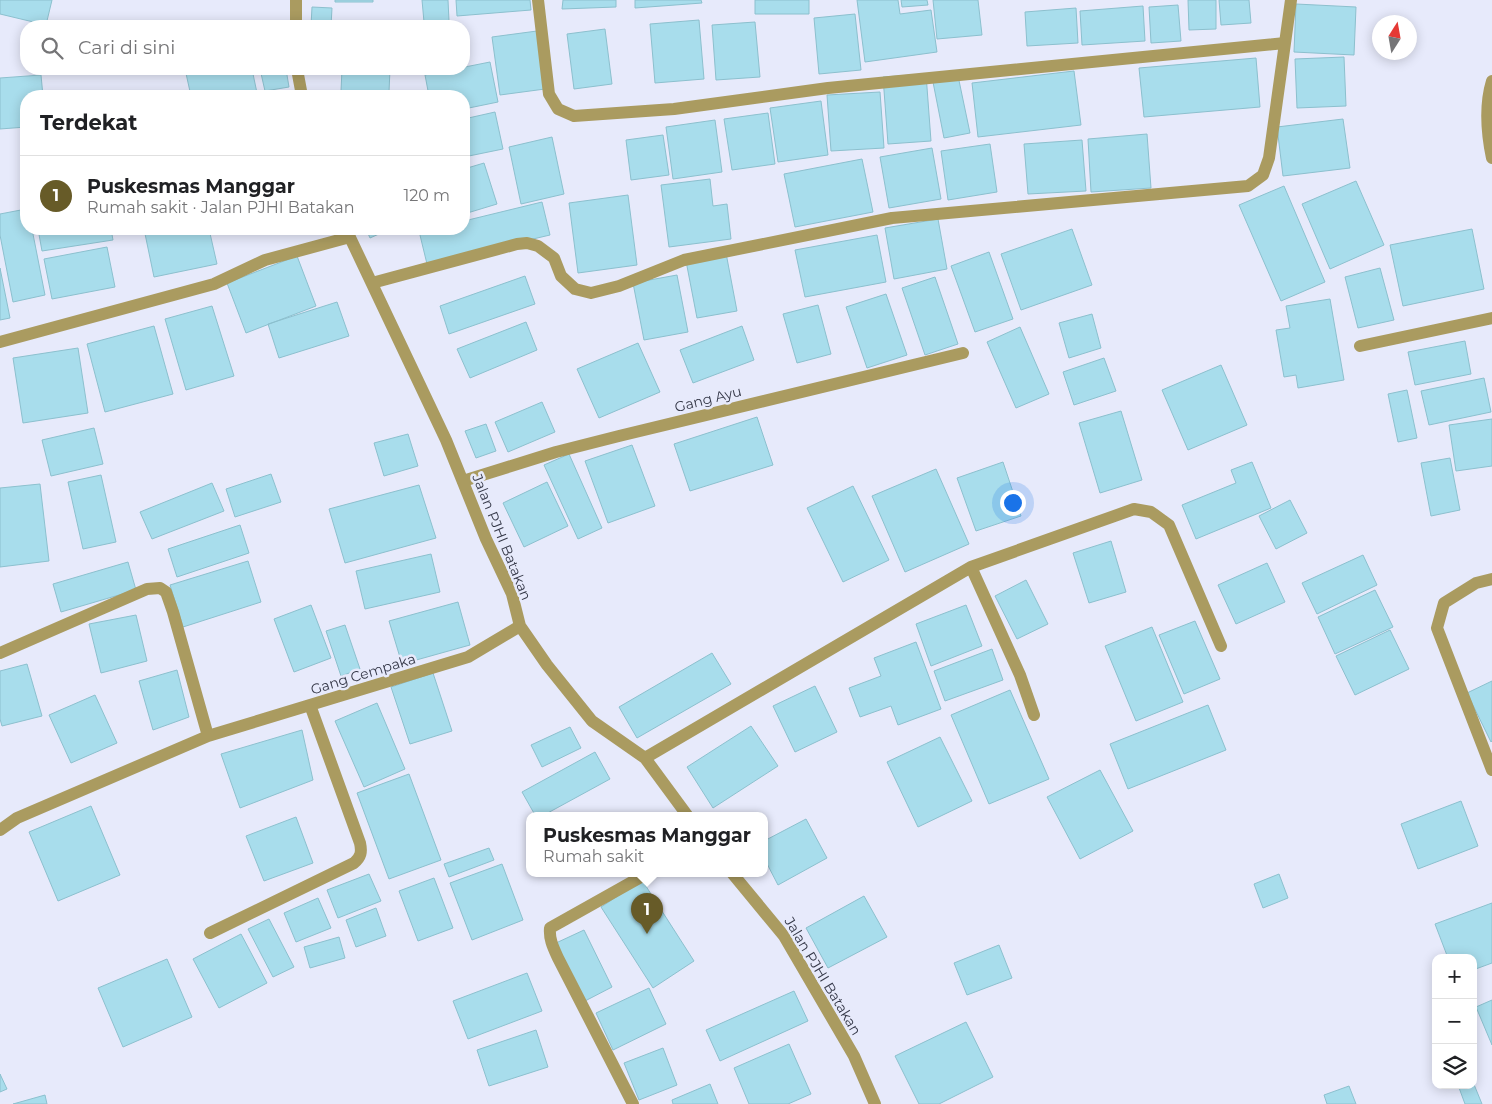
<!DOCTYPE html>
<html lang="id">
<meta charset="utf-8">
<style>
body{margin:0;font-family:Montserrat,sans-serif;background:#f6f6f6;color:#202124}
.controls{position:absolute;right:15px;bottom:15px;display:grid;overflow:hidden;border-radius:10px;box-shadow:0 2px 12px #0003}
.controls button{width:45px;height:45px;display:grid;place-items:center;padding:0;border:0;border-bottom:1px solid #e0e0e0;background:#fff;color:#202124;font:25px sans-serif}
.compass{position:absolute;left:1372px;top:15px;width:45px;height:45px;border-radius:50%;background:#fff;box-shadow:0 2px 12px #0003;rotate:11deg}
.you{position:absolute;left:1012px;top:502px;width:18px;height:18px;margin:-12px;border:4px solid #fff;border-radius:50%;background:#1a73e8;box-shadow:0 0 0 8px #1a73e833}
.badge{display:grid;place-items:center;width:32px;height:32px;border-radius:50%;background:#675b28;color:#fff;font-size:16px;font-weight:700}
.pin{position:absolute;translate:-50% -41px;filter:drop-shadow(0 1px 2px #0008)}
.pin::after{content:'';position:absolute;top:26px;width:18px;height:15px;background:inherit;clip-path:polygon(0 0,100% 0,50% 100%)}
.popup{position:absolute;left:526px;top:812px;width:242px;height:65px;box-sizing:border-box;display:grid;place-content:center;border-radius:10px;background:#fff;filter:drop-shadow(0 1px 4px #0005);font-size:16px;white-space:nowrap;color:#757577}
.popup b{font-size:19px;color:#202124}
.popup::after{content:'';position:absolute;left:50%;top:100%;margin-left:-10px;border:10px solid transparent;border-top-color:#fff}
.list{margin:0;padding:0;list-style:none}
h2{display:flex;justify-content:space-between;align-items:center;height:65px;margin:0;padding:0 20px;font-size:21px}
h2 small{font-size:16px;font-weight:400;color:#757577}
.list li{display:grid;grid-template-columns:32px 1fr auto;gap:15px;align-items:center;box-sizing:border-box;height:80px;padding:0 20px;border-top:1px solid #e0e0e0}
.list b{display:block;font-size:19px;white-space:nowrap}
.list p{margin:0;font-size:16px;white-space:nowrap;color:#757577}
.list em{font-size:16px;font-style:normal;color:#757577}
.icon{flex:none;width:28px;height:28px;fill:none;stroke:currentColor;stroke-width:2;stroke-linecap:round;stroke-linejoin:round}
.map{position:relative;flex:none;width:1492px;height:1104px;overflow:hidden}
.search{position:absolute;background:#fff;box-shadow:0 2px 12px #0003;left:20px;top:20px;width:450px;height:55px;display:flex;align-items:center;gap:12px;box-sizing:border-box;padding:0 18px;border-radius:20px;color:#757577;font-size:19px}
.panel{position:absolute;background:#fff;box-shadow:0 2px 12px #0003;left:20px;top:90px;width:450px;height:145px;border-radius:20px}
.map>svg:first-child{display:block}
</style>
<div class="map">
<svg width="1492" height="1104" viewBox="0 0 1492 1104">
<rect width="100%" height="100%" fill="#e7eafb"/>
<path fill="#a8ddec" stroke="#8cc0ce" d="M0,0H52L46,25L0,14Z
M335,0H373V2H335Z
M422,0H448L449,21L424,22Z
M456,0H530L531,10L457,16Z
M563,0H616V7L562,9Z
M635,0H701L702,3L635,8Z
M755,0H809V14H755Z
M857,0H898L900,14L931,10L937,52L865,62Z
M901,0H927L928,5L902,7Z
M933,0H978L982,35L937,39Z
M1188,0H1216V29L1189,30Z
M1219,0H1249L1251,23L1221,25Z
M1296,4L1356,7L1354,55L1294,52Z
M1178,5L1181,41L1151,43L1149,7Z
M1143,6L1145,41L1082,45L1080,11Z
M312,7L332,8L331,26H311Z
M1076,8L1078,43L1027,46L1025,12Z
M855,14L861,70L819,74L814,18Z
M699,20L704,79L655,83L650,24Z
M755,22L760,77L716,80L712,25Z
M342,25H390V26H342Z
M605,29L612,84L574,89L567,34Z
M537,31L545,89L500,95L492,37Z
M1344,57L1346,106L1297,108L1295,59Z
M1256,58L1260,107L1144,117L1139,68Z
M490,62L498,102L464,109V96H429L425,75Z
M185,69H252L257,93L238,96H191Z
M260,69H286L289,87L265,91Z
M342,69H390L389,92L341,91Z
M957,71L970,133L944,138L932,77Z
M1074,71L1081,125L978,137L972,83Z
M926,74L931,141L888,144L883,77Z
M41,75L43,96H26V127L0,129V78Z
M880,92L884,148L831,151L827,95Z
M821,101L828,155L778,162L770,108Z
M495,112L503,149L464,157V119Z
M768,113L775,164L732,170L724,119Z
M1343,119L1350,168L1283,176L1277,127Z
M715,120L722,172L673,179L666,127Z
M1147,134L1151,188L1091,192L1088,139Z
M663,135L669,175L631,180L626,140Z
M552,137L564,194L521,204L509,147Z
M1082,140L1086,191L1028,194L1024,144Z
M990,144L997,192L948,200L941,151Z
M932,148L941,199L889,208L880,157Z
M862,159L873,212L795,227L784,174Z
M484,163L497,204L464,214V169Z
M710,179L713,206L727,204L731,239L669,247L661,185Z
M1356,181L1384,245L1330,269L1302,204Z
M1284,186L1325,282L1281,301L1239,205Z
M628,195L637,265L578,273L569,203Z
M542,202L550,235L427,264L419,231L429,229H464V221Z
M26,209V229H32L45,295L13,302L0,235V214Z
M938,219L947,269L894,279L885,228Z
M38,229H111L113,240L42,251Z
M144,229H209L217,264L154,277Z
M366,229H390L370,238Z
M1072,229L1092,285L1021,310L1001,254Z
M1472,229L1484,289L1403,306L1390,245Z
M877,235L886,282L805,297L795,250Z
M107,247L115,287L52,299L44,259Z
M989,252L1013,319L975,332L951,266Z
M726,253L737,311L697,318L686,261Z
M297,256L316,306L246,333L227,283Z
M0,268L10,318L0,320Z
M1380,268L1394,320L1358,328L1345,277Z
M677,275L688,332L644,340L633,283Z
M525,276L535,304L449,334L440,306Z
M935,277L958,344L925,355L902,288Z
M886,294L907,355L867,368L846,307Z
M1330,299L1344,380L1298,388L1296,375L1284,377L1276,330L1290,328L1286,306Z
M337,302L349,336L279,358L268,324Z
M818,305L831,354L797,363L783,314Z
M212,306L234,376L186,390L165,319Z
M1092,314L1101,348L1069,358L1059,323Z
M526,322L537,350L470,378L457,349Z
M154,326L173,394L105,412L87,344Z
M742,326L754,360L693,383L680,350Z
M1020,327L1049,394L1016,408L987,342Z
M1465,341L1471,374L1415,385L1408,352Z
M638,343L660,392L599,418L577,369Z
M78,348L88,413L23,423L13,358Z
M1104,358L1116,391L1074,405L1063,372Z
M1221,365L1247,425L1188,450L1162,390Z
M1484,378L1491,412L1429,425L1421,391Z
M1407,390L1417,438L1398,442L1388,394Z
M542,402L555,432L508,452L495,422Z
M1121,411L1142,480L1100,493L1079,423Z
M757,417L773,465L690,491L674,444Z
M1492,419V466L1456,471L1449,425Z
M486,424L496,451L476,458L465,431Z
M94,428L103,464L51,476L42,440Z
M408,434L418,466L384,476L374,443Z
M632,445L655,506L608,523L585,461Z
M569,454L602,528L578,539L544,465Z
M1450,458L1460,510L1431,516L1421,463Z
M1003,462L1021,516L976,531L957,478Z
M1252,462L1271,508L1196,539L1182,505L1236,483L1231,470Z
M936,469L969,544L905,572L872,496Z
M271,474L281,502L235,517L226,489Z
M101,475L116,542L83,549L68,482Z
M547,482L568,526L524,547L503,503Z
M212,483L224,511L152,539L140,512Z
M40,484L49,561L0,567V488Z
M419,485L436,538L345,563L329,509Z
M853,486L889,560L843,582L807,508Z
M1290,500L1307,533L1276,549L1259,516Z
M240,525L249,553L177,577L168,549Z
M1111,541L1126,592L1089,603L1073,553Z
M431,554L440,592L365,609L356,571Z
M1363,555L1377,585L1317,614L1302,583Z
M248,561L261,602L183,627L170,585Z
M128,562L136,590L61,612L53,584Z
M1267,563L1285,602L1236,624L1218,585Z
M1026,580L1048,624L1017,639L995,596Z
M1375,590L1393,627L1335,654L1318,617Z
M458,602L470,645L402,664L389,621Z
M311,605L331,658L294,672L274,619Z
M966,605L982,646L931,666L916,624Z
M136,615L147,661L101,673L89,624Z
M1195,621L1220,679L1184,694L1159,635Z
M345,625L360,669L341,676L326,631Z
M1152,627L1183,702L1136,721L1105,646Z
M1390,630L1409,669L1355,695L1336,656Z
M916,642L941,709L898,725L891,706L860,717L849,688L881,676L874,658Z
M992,649L1003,680L945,701L934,671Z
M712,653L731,684L637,738L619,707Z
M27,664L42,716L2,726L0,719V671Z
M177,670L189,717L153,730L139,681Z
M433,673L452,731L410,744L391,687Z
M1492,681V741L1491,742L1467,693Z
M815,686L837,732L795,752L773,706Z
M1010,690L1049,779L989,804L951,715Z
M95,695L117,743L71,763L49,715Z
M377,703L405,769L364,787L335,721Z
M1208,705L1226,750L1128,789L1110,744Z
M751,726L778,766L713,808L687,767Z
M570,727L581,748L542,767L531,745Z
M302,730L313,780L240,808L221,754Z
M940,737L972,801L918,827L887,762Z
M595,752L610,779L544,815H535L522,792Z
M1100,770L1133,831L1080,859L1047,797Z
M409,774L441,860L389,879L357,793Z
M1461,801L1478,846L1418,869L1401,824Z
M91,806L120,875L58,901L29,832Z
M296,817L313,863L264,881L246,836Z
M806,819L827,858L778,885L764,858V841Z
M489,848L494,860L449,877L444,864Z
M502,864L523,920L472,940L450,883Z
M369,874L381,901L338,918L327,890Z
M1279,874L1288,898L1263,908L1254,884Z
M434,878L453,928L418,941L399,891Z
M642,880L694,961L653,988L601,907Z
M864,896L887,937L828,968L806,928Z
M318,898L331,928L296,942L284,913Z
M1492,903V963L1473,970V958H1448L1435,924Z
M376,908L386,936L356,947L346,920Z
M269,919L294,967L273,977L248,929Z
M584,930L612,987L585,1001L556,943Z
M241,934L267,983L219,1008L193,959Z
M339,937L345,958L310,968L304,947Z
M999,945L1012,978L967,995L954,963Z
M167,959L192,1017L123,1047L98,988Z
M527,973L542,1011L468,1039L453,1001Z
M649,988L666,1024L613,1050L596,1013Z
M794,991L808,1021L720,1061L706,1030Z
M1492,1000V1045L1476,1007Z
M966,1022L993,1077L939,1104H919L895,1056Z
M536,1030L548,1067L489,1086L477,1050Z
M789,1044L811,1094L788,1104H749L734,1068Z
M663,1048L677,1085L639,1100L624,1063Z
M0,1074L7,1089L0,1092Z
M1473,1082L1482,1104H1465L1458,1085H1473Z
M710,1084L718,1104H673L672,1100Z
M1349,1086L1356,1104H1327L1324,1095Z
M45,1095L47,1104H13Z"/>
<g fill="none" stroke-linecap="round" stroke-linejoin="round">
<path stroke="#aa9b60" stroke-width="12" d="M463,481L556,452L619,436L963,353"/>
<path stroke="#aa9b60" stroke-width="12" d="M296,0V26
M538,0L549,94L558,109L574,116L674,109L828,88L1285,43
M297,69L302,96
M1492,81C1485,104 1487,134 1492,158
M346,229L446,440L486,539L512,594L520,626L547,665L592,721L645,758L687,815
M372,283L517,244L527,243L538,246L554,258L561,276L575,289L591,293L619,286L684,260L892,218L1248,186L1263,175L1269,158L1291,0
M0,342L214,284L265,260L350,237
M1360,346L1492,318
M971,567L1020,675L1034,715
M1492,579L1476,583L1444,603L1437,628L1492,770
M0,653L147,589L160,588L166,592L173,612L208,736
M645,758L971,567L1134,509L1151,512L1169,525L1221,646
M0,830L17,818L208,736L468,657L520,626
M732,873L784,936L854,1056L875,1104
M210,933L354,863C361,857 362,852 360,843L310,705
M633,1104L558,958C553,947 549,939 550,928L648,873"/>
</g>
<g text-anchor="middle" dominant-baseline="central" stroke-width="5" stroke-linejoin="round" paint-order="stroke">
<g font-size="14" fill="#353848" stroke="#e7eafb">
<text transform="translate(708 399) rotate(-14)">Gang Ayu</text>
<text transform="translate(502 537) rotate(68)">Jalan PJHI Batakan</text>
<text transform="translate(363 674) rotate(-17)">Gang Cempaka</text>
<text transform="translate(823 976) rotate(59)">Jalan PJHI Batakan</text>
</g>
</g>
</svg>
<div class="controls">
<button>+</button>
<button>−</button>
<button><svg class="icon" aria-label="layers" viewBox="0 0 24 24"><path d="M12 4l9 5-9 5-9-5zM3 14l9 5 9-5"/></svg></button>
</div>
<svg class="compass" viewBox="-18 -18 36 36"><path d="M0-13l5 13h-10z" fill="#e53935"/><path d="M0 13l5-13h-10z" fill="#757577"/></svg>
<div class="you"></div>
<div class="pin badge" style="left:647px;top:934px">1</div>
<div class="popup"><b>Puskesmas Manggar</b>Rumah sakit</div>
<div class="search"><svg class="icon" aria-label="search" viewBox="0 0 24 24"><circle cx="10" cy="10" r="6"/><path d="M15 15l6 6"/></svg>Cari di sini</div>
<section class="panel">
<h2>Terdekat<small></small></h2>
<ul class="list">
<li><span class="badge">1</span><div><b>Puskesmas Manggar</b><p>Rumah sakit · Jalan PJHI Batakan</p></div><em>120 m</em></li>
</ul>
</section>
</div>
